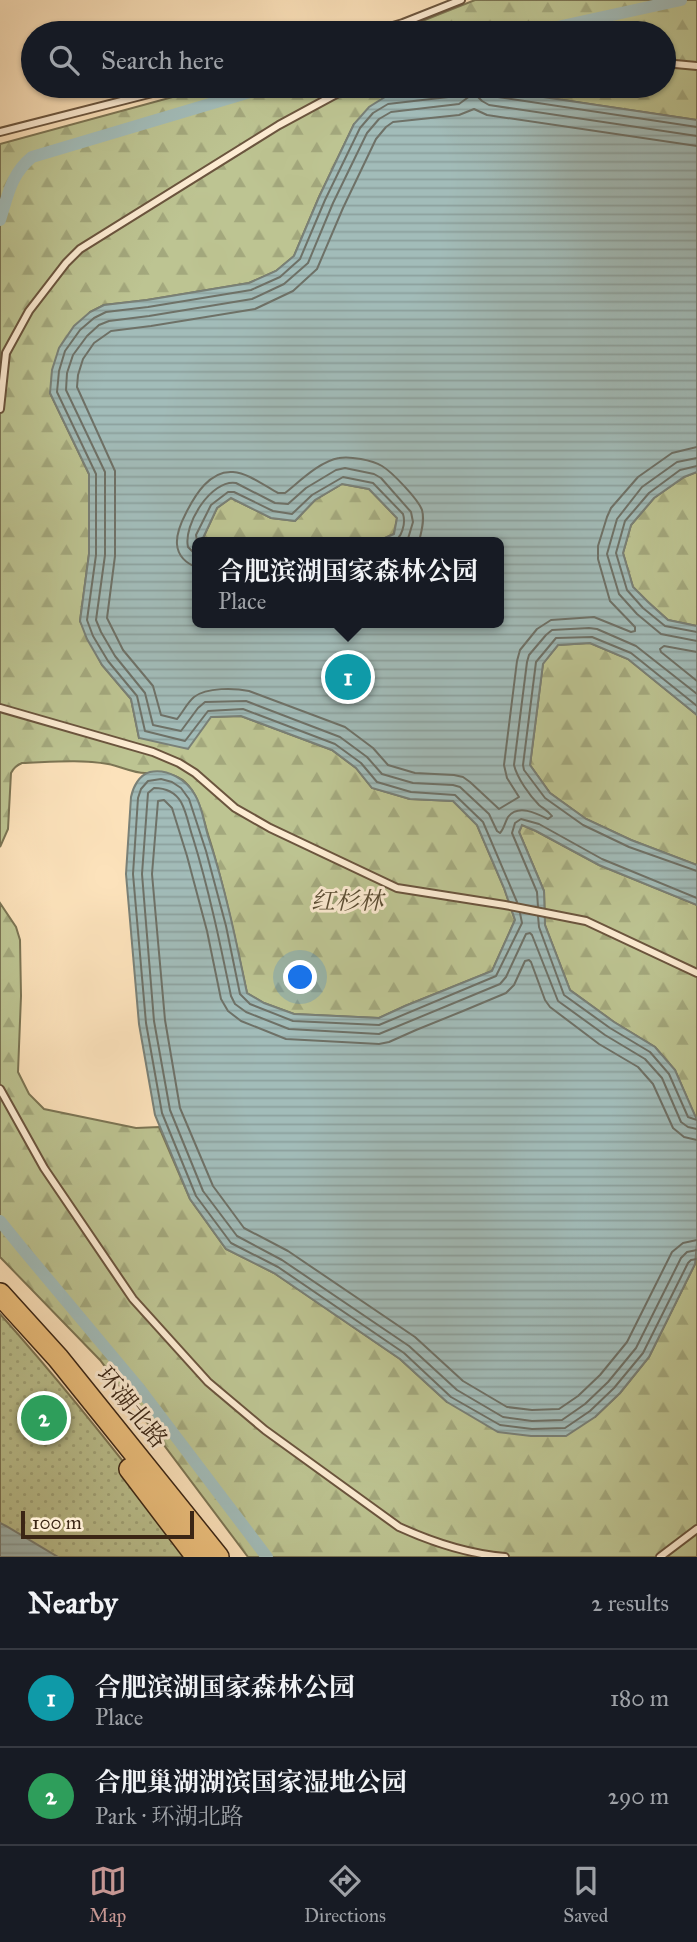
<!DOCTYPE html>
<meta charset="utf-8">
<style>
body{margin:0;font-family:"IM FELL Great Primer","Noto Serif SC",serif;background:#20242c;color:#f1f3f6}
.scale{position:absolute;left:21px;bottom:18px;width:173px;box-sizing:border-box;padding-left:7px;border:4px solid #3b2615;border-top:0;font-size:19px;line-height:24px;white-space:nowrap;color:#3b2615;-webkit-text-stroke:5px #fdecd3;paint-order:stroke}
.you{position:absolute;left:301px;top:978px;width:24px;height:24px;margin:-18px;border:5px solid #fff;border-radius:50%;background:#1a73e8;box-shadow:0 0 0 10px #1a73e833}
.badge{display:grid;place-items:center;width:46px;height:46px;border-radius:50%;background:#c59692;color:#fff;font-size:23px;font-weight:700}
.pin{position:absolute;translate:-50% -50%;border:4px solid #fff;box-shadow:0 2px 7px #0006}
.popup{position:absolute;left:192px;top:537px;width:312px;height:91px;box-sizing:border-box;display:grid;place-content:center;border-radius:10px;background:#171b24;filter:drop-shadow(0 2px 5px #0005);font-size:23px;white-space:nowrap;color:#9ea1a6}
.popup b{font-size:26px;color:#f1f3f6}
.popup::after{content:'';position:absolute;left:50%;top:100%;margin-left:-14px;border:14px solid transparent;border-top-color:#171b24}
.list{margin:0;padding:0;list-style:none}
h2{display:flex;justify-content:space-between;align-items:center;height:91px;margin:0;padding:0 28px;font-size:30px}
h2 small{font-size:23px;font-weight:400;color:#9ea1a6}
.list li{display:grid;grid-template-columns:46px 1fr auto;gap:21px;align-items:center;box-sizing:border-box;height:98px;padding:0 28px;border-top:2px solid #363941}
.list b{display:block;font-size:26px;white-space:nowrap}
.list p{margin:0;font-size:23px;white-space:nowrap;color:#9ea1a6}
.list em{font-size:23px;font-style:normal;color:#9ea1a6}
.icon{flex:none;width:38px;height:38px;fill:none;stroke:currentColor;stroke-width:2;stroke-linecap:round;stroke-linejoin:round}
.map{position:relative;flex:none;width:697px;height:1557px;overflow:hidden}
.search{position:absolute;background:#171b24;box-shadow:0 2px 5px #0004;left:21px;right:21px;top:21px;height:77px;display:flex;align-items:center;gap:18px;box-sizing:border-box;padding:0 24px;border-radius:38px;color:#9ea1a6;font-size:26px}
.sheet{height:287px;background:#171b24}
nav{display:flex;justify-content:space-around;align-items:center;box-sizing:border-box;height:98px;border-top:2px solid #363941;background:#171b24;font-size:19px;color:#9ea1a6}
nav a{display:grid;justify-items:center;gap:4px}
nav .on{color:#c59692}
.map>svg:first-child{display:block}
</style>
<div class="map">
<svg width="697" height="1557" viewBox="0 0 697 1557">
<defs>
<pattern id="green-dots" width="8" height="8" patternUnits="userSpaceOnUse" patternTransform="scale(1.75)"><rect width="8" height="8" fill="#bdc492"/><path d="M2 2h.1M6 6h.1" fill="none" stroke="#a3a87d" stroke-width="1.8" stroke-linecap="round"/></pattern>
<pattern id="forest-firs" width="22" height="20" patternUnits="userSpaceOnUse" patternTransform="scale(1.75)"><rect width="22" height="20" fill="#bdc492"/><path d="M5 1l3.5 6h-7zM16 11l3.5 6h-7z" fill="#a3a87d"/></pattern>
<pattern id="water-rules" width="6" height="5" patternUnits="userSpaceOnUse" patternTransform="scale(1.75)"><rect width="6" height="5" fill="#a2bcb9"/><path d="M0 2.5h6" fill="none" stroke="#8ca19e"/></pattern>
</defs>
<rect width="100%" height="100%" fill="#fce2bb"/>
<filter id="stains"><feTurbulence type="fractalNoise" baseFrequency=".00286" numOctaves="4"/><feColorMatrix values="0 0 0 0 .2 0 0 0 0 .09 0 0 0 0 .02 0 0 0 .5 -.17"/></filter>
<radialGradient id="worn" r=".72"><stop offset=".6" stop-color="#630" stop-opacity="0"/><stop offset="1" stop-color="#630" stop-opacity=".3"/></radialGradient>
<path fill="url(#green-dots)" stroke="#7c7554" stroke-width="2" d="M0,1314C70,1392 134,1474 197,1557H0Z"/>
<path fill="url(#forest-firs)" stroke="#7c7554" stroke-width="2" d="M475,0H697V120L476,87L354,124L319,197L294,256L276,271L249,283L147,300L104,305L90,312L50,393L89,474V554L80,621L102,665L131,699L139,738L211,717L241,716L332,750L356,768L372,788L410,799L453,801L477,825L504,888L515,920L492,971L405,1006L379,1018L294,1014L264,1003L247,993C235,938 224,884 207,831C202,814 199,795 185,782C173,771 159,774 145,773C133,773 120,766 108,764C80,759 51,762 22,763C17,765 14,767 11,773L8,829L0,847V144L213,86H664V33H392Z
M697,472V626L668,620L648,602L633,587L623,553L631,525L654,498L684,477Z
M342,484L369,489L397,518L394,534L376,542H203V538L217,508L231,498L271,518L295,521L315,500Z
M590,643L628,659L697,715V865L631,840L586,819L550,793L530,765L543,663L558,645Z
M522,825L536,831L599,865L697,905V1121L675,1070L655,1047L614,1022L570,990L545,925L544,891L519,832Z
M0,903L16,927L20,940L21,996L18,1072L29,1094L44,1109L136,1128L159,1127L190,1199L226,1249L274,1273L400,1359L447,1402L595,1417L620,1393L649,1357L695,1264L697,1243V1557H248L100,1360L0,1257Z"/>
<path fill="url(#water-rules)" stroke="#798077" stroke-width="2" fill-rule="evenodd" d="M476,87L697,120V472L684,477L654,498L631,525L623,553L633,587L648,602L668,620L697,626V715L628,659L590,643L558,645L543,664L530,765L550,793L586,819L631,840L697,865V905L599,865L536,831L522,825L519,832L544,891L545,925L570,990L614,1022L655,1047L675,1070L697,1120V1243L695,1264L649,1357L620,1393L595,1417L566,1436H531L498,1432L447,1402L400,1359L274,1273L226,1249L190,1199L155,1115L139,1024L126,874L131,797C133,787 139,775 150,772C167,768 187,780 195,795C202,806 204,823 208,836C225,887 236,940 247,993L264,1003L294,1014L379,1018L405,1006L492,971L515,920L504,888L477,825L453,801L410,799L372,788L356,768L332,750L241,716L211,717L188,749L139,738L131,699L102,665L87,639L80,621L89,554V474L50,393L52,370L59,348L74,326L90,312L104,305L147,300L249,283L276,271L294,256L319,197L354,124L369,107L385,97ZM342,484L369,489L397,518L394,534L376,542H499V623H198V542H203V538L217,508L231,498L271,518L295,521L315,500Z
M0,1523L6,1526L58,1557H0Z"/>
<g fill="none" stroke-linecap="round" stroke-linejoin="round">
<path stroke="#6e7167" stroke-width="2" d="M463,86L462,92L457,96L388,104L373,113L360,128L325,200L300,259L280,277L251,290L148,307L106,312L94,318L80,330L65,351L59,371L57,392L96,474V555L87,620L93,636L108,661L137,696L145,731L185,741L208,711L243,709L335,744L361,763L377,782L411,792L455,795L483,822L517,902
M484,86L485,93L491,96L697,127
M697,136L489,105L482,101L474,93L459,104L391,112L379,119L367,133L333,203L308,263L284,284L252,299L149,316L109,321L99,325L87,336L73,355L67,373L66,390L105,472V555L96,620L101,632L115,656L145,693L153,725L181,731L198,708L205,702L246,701L340,737L367,757L382,774L413,783L453,785L460,787L489,814L497,831L500,833C504,829 505,822 508,817C518,804 536,813 548,819L552,816C548,811 544,809 539,805C530,796 517,778 514,765L527,662L529,655L546,635L552,630L589,628L597,629L636,646L697,694
M697,146L487,115L474,109L459,115L393,122L386,127L376,139L343,208L317,269L293,291L255,309L151,326L111,331L94,343L83,359L78,375L77,387L115,471V556L107,618L123,650L153,686L161,715L177,719C183,712 187,703 194,697C207,687 235,688 249,691L345,727L373,748L388,765L415,773L454,775L463,777L470,782L499,809L519,797L507,778L504,765L517,661L520,650L537,629L551,620L594,617L631,632L635,631V627L610,601L598,559V546L607,517L611,508L638,477L672,453L697,447
M697,458L677,462L642,487L617,519L607,554L619,594L637,614L661,634L697,641
M697,466L680,470L649,493L625,521L616,553L627,590L643,608L665,626L697,632
M198,546L196,535L211,505L228,492H234L273,511L292,514L312,495L343,477L373,483L403,514C406,523 402,538 393,542
M198,557L188,547C183,525 211,479 236,483L275,503L288,504L306,488L336,470L345,468L374,474L381,478L411,512L413,522L407,542
M198,568C169,557 175,534 186,513C195,495 210,470 233,472C248,473 265,486 278,493H285C299,482 320,461 339,458C350,456 372,460 382,466C392,472 418,499 422,510C425,521 421,532 419,542
M697,652L664,646L660,649L661,652L697,681
M697,706L631,653L592,637L556,638L536,662L523,765L524,770L545,798L583,825L629,847L697,871
M538,907L537,892L512,833L515,823L521,819L539,824L602,859L697,898
M520,913L522,923L496,976L379,1025L293,1021L250,1004L240,994L226,926L206,851L189,799L181,788L172,782L161,779L148,781L141,789L138,798L133,874L146,1023L162,1113L196,1196L231,1243L278,1267L404,1353L451,1397L500,1425L532,1429L565,1428L590,1411L614,1388L643,1353L688,1263L691,1260L697,1259
M538,916L539,927L564,995L610,1028L650,1052L669,1074L688,1117L697,1120
M697,1129L688,1127L681,1122L662,1078L645,1059L605,1035L558,1001L532,935L530,933L526,934L506,977L500,984L379,1034L289,1029L246,1012L235,1004L231,996C220,943 209,890 193,838C189,827 187,813 181,802C175,792 165,788 154,788L148,793L142,874L154,1021L170,1110L203,1191L237,1236L282,1260L409,1346L457,1390L503,1417L532,1421L562,1420L585,1404L608,1382L636,1348L681,1258L687,1252L697,1250
M697,1140L684,1137L673,1128L653,1084L638,1067L599,1044L550,1007L545,1000L531,962L529,960L525,961L514,985L506,993L463,1011L416,1030L389,1042L379,1044L286,1039L241,1021L228,1011L221,999L207,931L187,856L172,808L164,800L158,801L152,874L165,1020L180,1108L213,1186L244,1228L288,1251L415,1337L463,1381L507,1407L532,1410L559,1409L578,1396L600,1375L627,1342L672,1252L683,1243L697,1240"/>
<path stroke="#a2bcb9" stroke-width="12" d="M530,33L681,0
M0,220C8,195 11,174 32,157L257,90L280,86
M0,1221L21,1247L139,1388L267,1557"/>
<defs>
<path id="lane" d="M369,33L403,23L461,0
M664,63L697,66
M0,132L180,86
M0,409L6,353L29,311L66,263L80,249L279,125L340,92L391,86
M0,708L153,752L179,763L195,773L235,808L270,828L397,888L505,905L586,921L697,973
M0,1089L44,1168L133,1299L208,1382L265,1430L399,1527C432,1542 468,1554 505,1557
M660,1557L697,1529"/>
<path id="primary" d="M0,1294L58,1358L218,1557
M130,1469L197,1557"/>
</defs>
<use href="#lane" stroke="#6b553e" stroke-width="10"/>
<use href="#primary" stroke="#3b2615" stroke-width="24"/>
<use href="#lane" stroke="#fdecd3" stroke-width="6"/>
<use href="#primary" stroke="#eec17e" stroke-width="21"/>
</g>
<g text-anchor="middle" dominant-baseline="central" stroke-width="6" stroke-linejoin="round" paint-order="stroke">
<g font-size="24" font-style="italic" fill="#5c4e34" stroke="#fdecd3">
<text x="347" y="901">红杉林</text>
</g>
<g font-size="24" fill="#3b2615" stroke="#fdecd3">
<text transform="translate(132 1407) rotate(51)">环湖北路</text>
</g>
</g>
<rect width="100%" height="100%" filter="url(#stains)"/>
<rect width="100%" height="100%" fill="url(#worn)"/>
</svg>
<div class="scale">100 m</div>
<div class="you"></div>
<div class="pin badge" style="left:348px;top:677px;background:#0f9aa8">1</div>
<div class="popup"><b>合肥滨湖国家森林公园</b>Place</div>
<div class="pin badge" style="left:44px;top:1418px;background:#2e9e5b">2</div>
<div class="search"><svg class="icon" aria-label="search" viewBox="0 0 24 24"><circle cx="10" cy="10" r="6"/><path d="M15 15l6 6"/></svg>Search here</div>
</div>
<section class="sheet">
<h2>Nearby<small>2 results</small></h2>
<ul class="list">
<li><span class="badge" style="background:#0f9aa8">1</span><div><b>合肥滨湖国家森林公园</b><p>Place</p></div><em>180 m</em></li>
<li><span class="badge" style="background:#2e9e5b">2</span><div><b>合肥巢湖湖滨国家湿地公园</b><p>Park · 环湖北路</p></div><em>290 m</em></li>
</ul>
</section>
<nav>
<a class="on"><svg class="icon" aria-label="map" viewBox="0 0 24 24"><path d="M3 6l6-2 6 2 6-2v14l-6 2-6-2-6 2zM9 4v14M15 6v14"/></svg>Map</a>
<a><svg class="icon" aria-label="directions" viewBox="0 0 24 24"><path d="M12 3l9 9-9 9-9-9zM9 14v-3h6M13 9l2 2-2 2"/></svg>Directions</a>
<a><svg class="icon" aria-label="saved" viewBox="0 0 24 24"><path d="M7 4h10v16l-5-4-5 4z"/></svg>Saved</a>
</nav>
